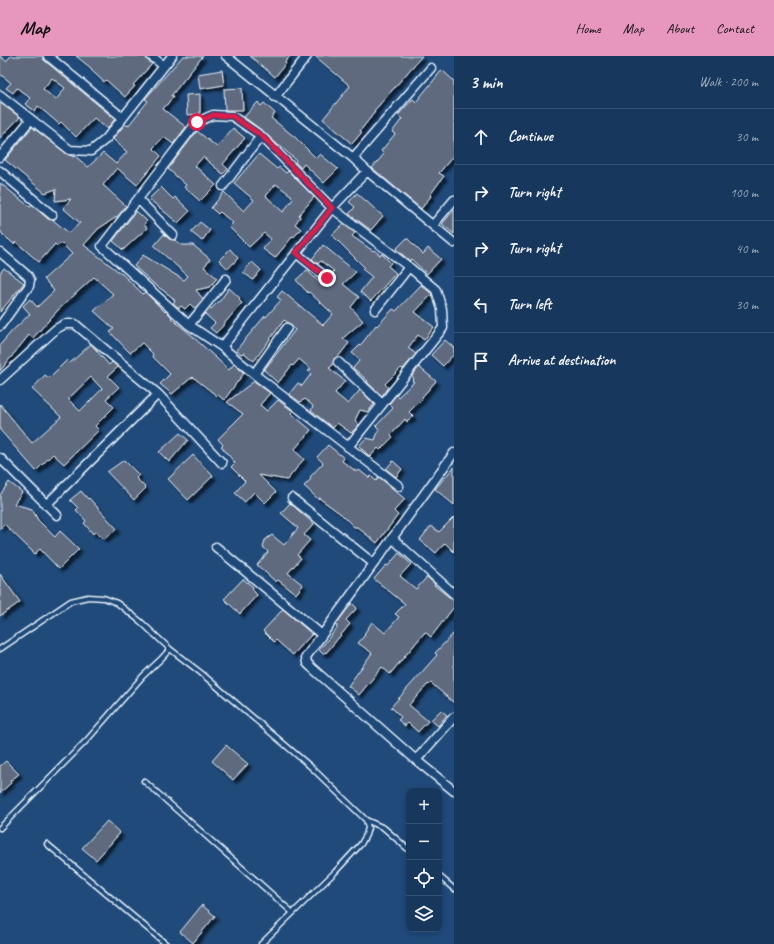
<!DOCTYPE html>
<meta charset="utf-8">
<style>
body{margin:0;font-family:Caveat,sans-serif;background:#203f62;color:#f1f3f6}
.controls{position:absolute;right:12px;bottom:12px;display:grid;overflow:hidden;border-radius:8px;box-shadow:0 2px 6px #0003}
.controls button{width:36px;height:36px;display:grid;place-items:center;padding:0;border:0;border-bottom:1px solid #365272;background:#17385c;color:#f1f3f6;font:20px sans-serif}
.stop{position:absolute;width:12px;height:12px;margin:-9px;border:3px solid #e11d48;border-radius:50%;background:#fff}
.stop.end{background:#e11d48;border-color:#fff;box-shadow:0 1px 4px #0008}
.list{margin:0;padding:0;list-style:none}
h2{display:flex;justify-content:space-between;align-items:center;height:52px;margin:0;padding:0 16px;font-size:17px}
h2 small{font-size:13px;font-weight:400;color:#9eacbb}
.list li{display:grid;grid-template-columns:26px 1fr auto;gap:12px;align-items:center;box-sizing:border-box;height:56px;padding:0 16px;border-top:1px solid #365272}
.list b{display:block;font-size:15px;white-space:nowrap}
.list em{font-size:13px;font-style:normal;color:#9eacbb}
.icon{flex:none;width:22px;height:22px;fill:none;stroke:currentColor;stroke-width:2;stroke-linecap:round;stroke-linejoin:round}
.map{position:relative;flex:none;width:454px;height:888px;overflow:hidden}
header{display:flex;align-items:center;gap:24px;box-sizing:border-box;height:56px;padding:0 20px;background:#e797bd;color:#111}
header strong{font-size:19px}
nav{display:flex;gap:22px;margin-inline-start:auto;font-size:14px}
main{display:flex}
aside{flex:1;background:#17385c}
.map>svg:first-child{display:block}
</style>
<header>
<strong>Map</strong>
<nav><a>Home</a><a>Map</a><a>About</a><a>Contact</a></nav>
</header>
<main>
<div class="map">
<svg width="454" height="888" viewBox="0 0 454 888">
<defs>
<filter id="shadow"><feDropShadow dx="3.5" dy="3.5" stdDeviation="1" flood-color="#0009"/></filter>
</defs>
<rect width="100%" height="100%" fill="#1f4a7a"/>
<filter id="ink" filterUnits="userSpaceOnUse"><feTurbulence type="fractalNoise" baseFrequency=".025" numOctaves="2"/><feDisplacementMap in="SourceGraphic" scale="8" xChannelSelector="R" yChannelSelector="G"/><feConvolveMatrix kernelMatrix="1 2 1 2 8 2 1 2 1" color-interpolation-filters="sRGB"/></filter>
<g filter="url(#ink)">
<path fill="#5f6b7f" stroke="#e8f1f8" fill-rule="evenodd" filter="url(#shadow)" d="M0,0L6,5L11,0H43L44,4L115,63L107,73L94,62L76,81L61,66L59,68L38,50L35,55L25,48L30,42L17,32L13,37L6,32L11,27L0,18ZM52,22L65,32L56,44L43,33Z
M76,0H146L147,4L152,8L133,29L135,30L125,41L106,24L104,26L91,14L92,13Z
M183,0H203L171,40H174L163,53L186,71L173,88L164,81L153,92L161,100L137,129L117,112L103,129L126,150L118,160L98,173L84,189L119,216H120L143,238L145,236L165,256L166,255L172,261L171,262L189,277L229,314L234,308L244,317L224,344L218,339L217,340L193,321L192,322H191L172,338L160,328L170,318L152,300L153,298L142,287L130,297L110,276L114,273L94,255L113,238L94,221L58,254L33,282L29,279L0,315V289L12,275L30,258L23,250L30,243L37,251L54,235L44,223L72,198L61,187L57,190L55,188L39,206L16,186L14,188L3,179L0,174V127L30,151L32,149L48,163L53,164L69,177L80,167L63,152L71,143L55,145L56,133L45,137L5,104L32,71L67,98L74,101L75,100L88,111L103,97L116,108L127,96L113,83L125,68L128,70L148,45L145,43Z
M250,0H290L285,6L286,7L275,21Z
M315,0H422L374,55L375,56L360,75L362,76L352,88L323,63L350,30Z
M222,14L224,29L200,33L198,18Z
M442,14L454,25V99L439,117L444,120L430,139L431,140L421,153L372,112L384,98L381,95L395,78L392,76L402,63L398,59L413,43L416,46Z
M242,32L243,54H225L224,33Z
M200,38V58L187,59L186,39Z
M258,46L261,50L264,47L275,57L271,62L296,82L316,102L320,98L338,113L324,127L304,108L301,112L295,106L296,104L280,90H279L264,76L244,61Z
M0,47L20,61L0,82Z
M233,72L245,82L223,108L228,113L223,118L203,101L195,110L216,129L200,145L184,131L186,129L168,113L197,75L217,91Z
M259,98L277,113L279,111L286,117L288,115L314,141L299,159L300,161L295,168L301,173L294,181L293,180L275,202L263,193L271,183L264,177L249,191L229,171L233,167L220,156L218,158L211,152L224,136L244,155L254,144L234,127ZM276,128L292,140L291,141L293,143L283,156L266,140Z
M161,131L173,143L175,141L190,155L178,167L149,143Z
M357,137L383,160L371,174L349,158L355,151L349,146Z
M454,154V178L442,168Z
M136,155L147,165L144,168L147,172L123,194L113,185Z
M200,166L210,174L202,185L191,176Z
M343,168L355,177L352,180L373,195L374,194L380,199L382,198L391,207L388,210L396,217L371,245L360,236L372,221L362,213L364,211L332,179Z
M164,178L169,183L175,184L181,189H193L210,203L204,211L217,222L210,231L196,234L203,243L196,251L194,252L190,248L185,253L181,250L179,252L173,247L175,245L172,241L154,228L134,210L143,199L184,224L188,220L154,190Z
M407,182L423,198L428,192L441,203L427,218L411,203L410,205L396,193Z
M323,189L356,216L343,228L359,241L351,251L363,265L343,282L349,287L338,301L334,303L333,309L329,312L345,325L335,337L348,348L360,334L374,348L368,356L360,354L355,364L359,369L351,377L337,367L333,372L311,355L313,350L305,343L300,346L289,338L298,327L302,330L311,318L308,315L311,313L299,303L293,310L292,309L278,327L264,314L295,274L290,268L284,264L254,305L244,297L241,298L236,294L265,260L266,261L281,244L277,241L282,235L323,269L333,258L309,236L308,237L296,224L307,214L321,228L323,226L327,227L331,225L332,222L331,218L334,215L321,205L318,208L312,203Z
M230,193L238,202L228,213L219,204Z
M252,206L261,214L253,224L243,216Z
M4,212L24,227L0,256V217Z
M421,229L432,238L415,256L434,271L424,284L418,279L408,292L416,298L403,313L401,312L385,328L388,331L382,340L367,326L368,325L353,312L360,304L352,297L363,286L376,269L377,270L393,253L396,255Z
M229,232L240,242L239,244L242,247L223,269V270L216,277L210,272L215,267L205,258L210,252L211,253L218,246H219Z
M445,284L454,292V298L443,310L431,299Z
M91,288L109,309L112,306L118,311L108,320L119,331L106,343L114,351L95,370L99,374L64,408L53,398L36,415L0,374V348L32,387L61,361L32,333L45,319L49,322L67,304L70,307ZM91,321L102,333L80,355L69,344V342Z
M419,311L436,325L422,341L423,342L409,356L413,360L407,366L405,363L391,379L393,381L380,394L378,392L370,401L359,390L366,382L375,384L379,373L376,370L393,352L389,348L396,339L398,341L414,326L412,325L414,323L412,320Z
M253,326H255L270,337L260,349L267,355L278,344L293,355L291,357L311,374L294,394L304,403L287,424L259,419L276,436L265,447L254,436L245,446L235,437L245,425L231,411L235,407L221,390L223,389L218,383L243,358L227,346Z
M180,377L188,384L169,406L159,396Z
M328,389L344,402L342,405L357,416L359,414L369,422L371,420L376,425L379,421L405,443L394,455L398,459L377,487L357,471H354L341,458L319,442L318,443L304,430L311,423L310,421L323,407L317,401Z
M193,399L213,420L188,444L168,423Z
M124,404L139,419L136,422L146,432L134,444L107,416Z
M393,405L402,413L396,421L386,413Z
M454,411V449L435,433Z
M9,426L22,436L14,448L32,453L38,464L55,481L60,475L79,493L59,513L40,493L35,498L4,468L0,473V439Z
M81,435L88,443L89,442L117,473L104,483L95,476L93,478L84,467L86,465L76,454L78,452L70,444Z
M290,447L314,468L304,479L310,484L297,499L301,502L288,517L303,529L296,538L278,524L276,526L257,509L268,496L263,491L265,484L272,479L284,489L298,472L281,457Z
M454,461V496L445,487L436,497L420,484L431,470L439,476Z
M399,497L411,508L400,520L416,533L427,521L435,528L434,529L454,545V551L431,581L425,576L390,618L382,611L359,639L348,630L372,597L358,587L365,579L364,578L372,566L385,577L399,561L395,558L405,548L374,523L386,509L388,510Z
M0,518L20,546L0,560Z
M243,523L253,531L252,533L257,539L240,558L224,543Z
M352,547L357,552L346,564L350,568L326,597L325,596L323,598L319,594L337,572L336,568Z
M283,553L312,578L293,599L276,584L274,586L263,575Z
M454,577V647L431,627L429,629L428,628L409,649L428,665L418,676L408,667L405,670L398,664L401,661L391,651L437,599L435,597Z
M441,654L447,659L438,670L431,664Z
M226,689L248,708L233,724L212,705Z
M6,705L19,718L10,725L11,727L0,737V710Z
M107,765L120,777L96,804L82,792Z
M202,849L215,860L193,887L180,876Z"/>
<g fill="none" stroke-linecap="round" stroke-linejoin="round">
<defs>
<path id="lane" d="M0,593L71,545L88,541L104,542L117,547L140,565L170,593L201,617L311,711L366,764L368,772L366,779L361,788L335,816L261,888
M144,725L293,857
M366,764L384,772L409,794
M0,772L87,684L143,620L161,603L170,593
M47,788L166,888
M439,820L454,833"/>
<path id="street" d="M48,0L123,62
M151,0L164,10
M226,0L353,102L367,115L454,187
M0,39L70,94L91,95L106,83L172,0
M275,41L307,0
M0,101L31,63
M353,102L431,12
M0,115L52,159
M223,130L261,80
M138,143L173,179
M433,169L454,144
M0,196L28,220L30,224L29,230L0,270
M296,197L327,222
M375,254L409,211
M189,269L226,223
M222,291L332,152L367,115
M338,306L382,348
M254,318L287,272
M0,324L56,273L65,268H75L158,338L222,407
M348,391L443,272L442,253L436,234L409,211L332,152L261,80L232,60L213,59L197,66L102,190L189,269L222,291L254,318L399,430
M454,397L306,601L307,607L311,611L416,704L454,735
M0,402L57,459
M292,442L373,507
M46,449L158,338
M392,482L454,538
M216,491L322,579
M416,704L454,661"/>
</defs>
<use href="#lane" stroke="#e8f1f8" stroke-width="7"/>
<use href="#street" stroke="#e8f1f8" stroke-width="11"/>
<use href="#lane" stroke="#1f4a7a" stroke-width="4"/>
<use href="#street" stroke="#1f4a7a" stroke-width="8"/>
</g>
</g>
<g fill="none" stroke-linecap="round" stroke-linejoin="round" filter="url(#ink)">
<path stroke="#e11d48" stroke-width="5" d="M197,66L213,59L232,60L262,80L332,152L296,197L327,222"/>
</g>
</svg>
<div class="controls">
<button>+</button>
<button>−</button>
<button><svg class="icon" aria-label="locate" viewBox="0 0 24 24"><circle cx="12" cy="12" r="6"/><path d="M12 2v4M12 18v4M2 12h4M18 12h4"/></svg></button>
<button><svg class="icon" aria-label="layers" viewBox="0 0 24 24"><path d="M12 4l9 5-9 5-9-5zM3 14l9 5 9-5"/></svg></button>
</div>
<div class="stop" style="left:197px;top:66px"></div>
<div class="stop end" style="left:327px;top:222px"></div>
</div>
<aside>
<h2>3 min<small>Walk · 200 m</small></h2>
<ul class="list">
<li><svg class="icon" aria-label="ahead" viewBox="0 0 24 24"><path d="M12 20V5M6 11l6-6 6 6"/></svg><div><b>Continue</b></div><em>30 m</em></li>
<li><svg class="icon" aria-label="right" viewBox="0 0 24 24"><path d="M7 20v-9h11M14 6l5 5-5 5"/></svg><div><b>Turn right</b></div><em>100 m</em></li>
<li><svg class="icon" aria-label="right" viewBox="0 0 24 24"><path d="M7 20v-9h11M14 6l5 5-5 5"/></svg><div><b>Turn right</b></div><em>40 m</em></li>
<li><svg class="icon" aria-label="left" viewBox="0 0 24 24"><path d="M17 20v-9H6M10 6l-5 5 5 5"/></svg><div><b>Turn left</b></div><em>30 m</em></li>
<li><svg class="icon" aria-label="arrive" viewBox="0 0 24 24"><path d="M6 21V4h12l-3 4 3 4H6"/></svg><div><b>Arrive at destination</b></div></li>
</ul>
</aside>
</main>
